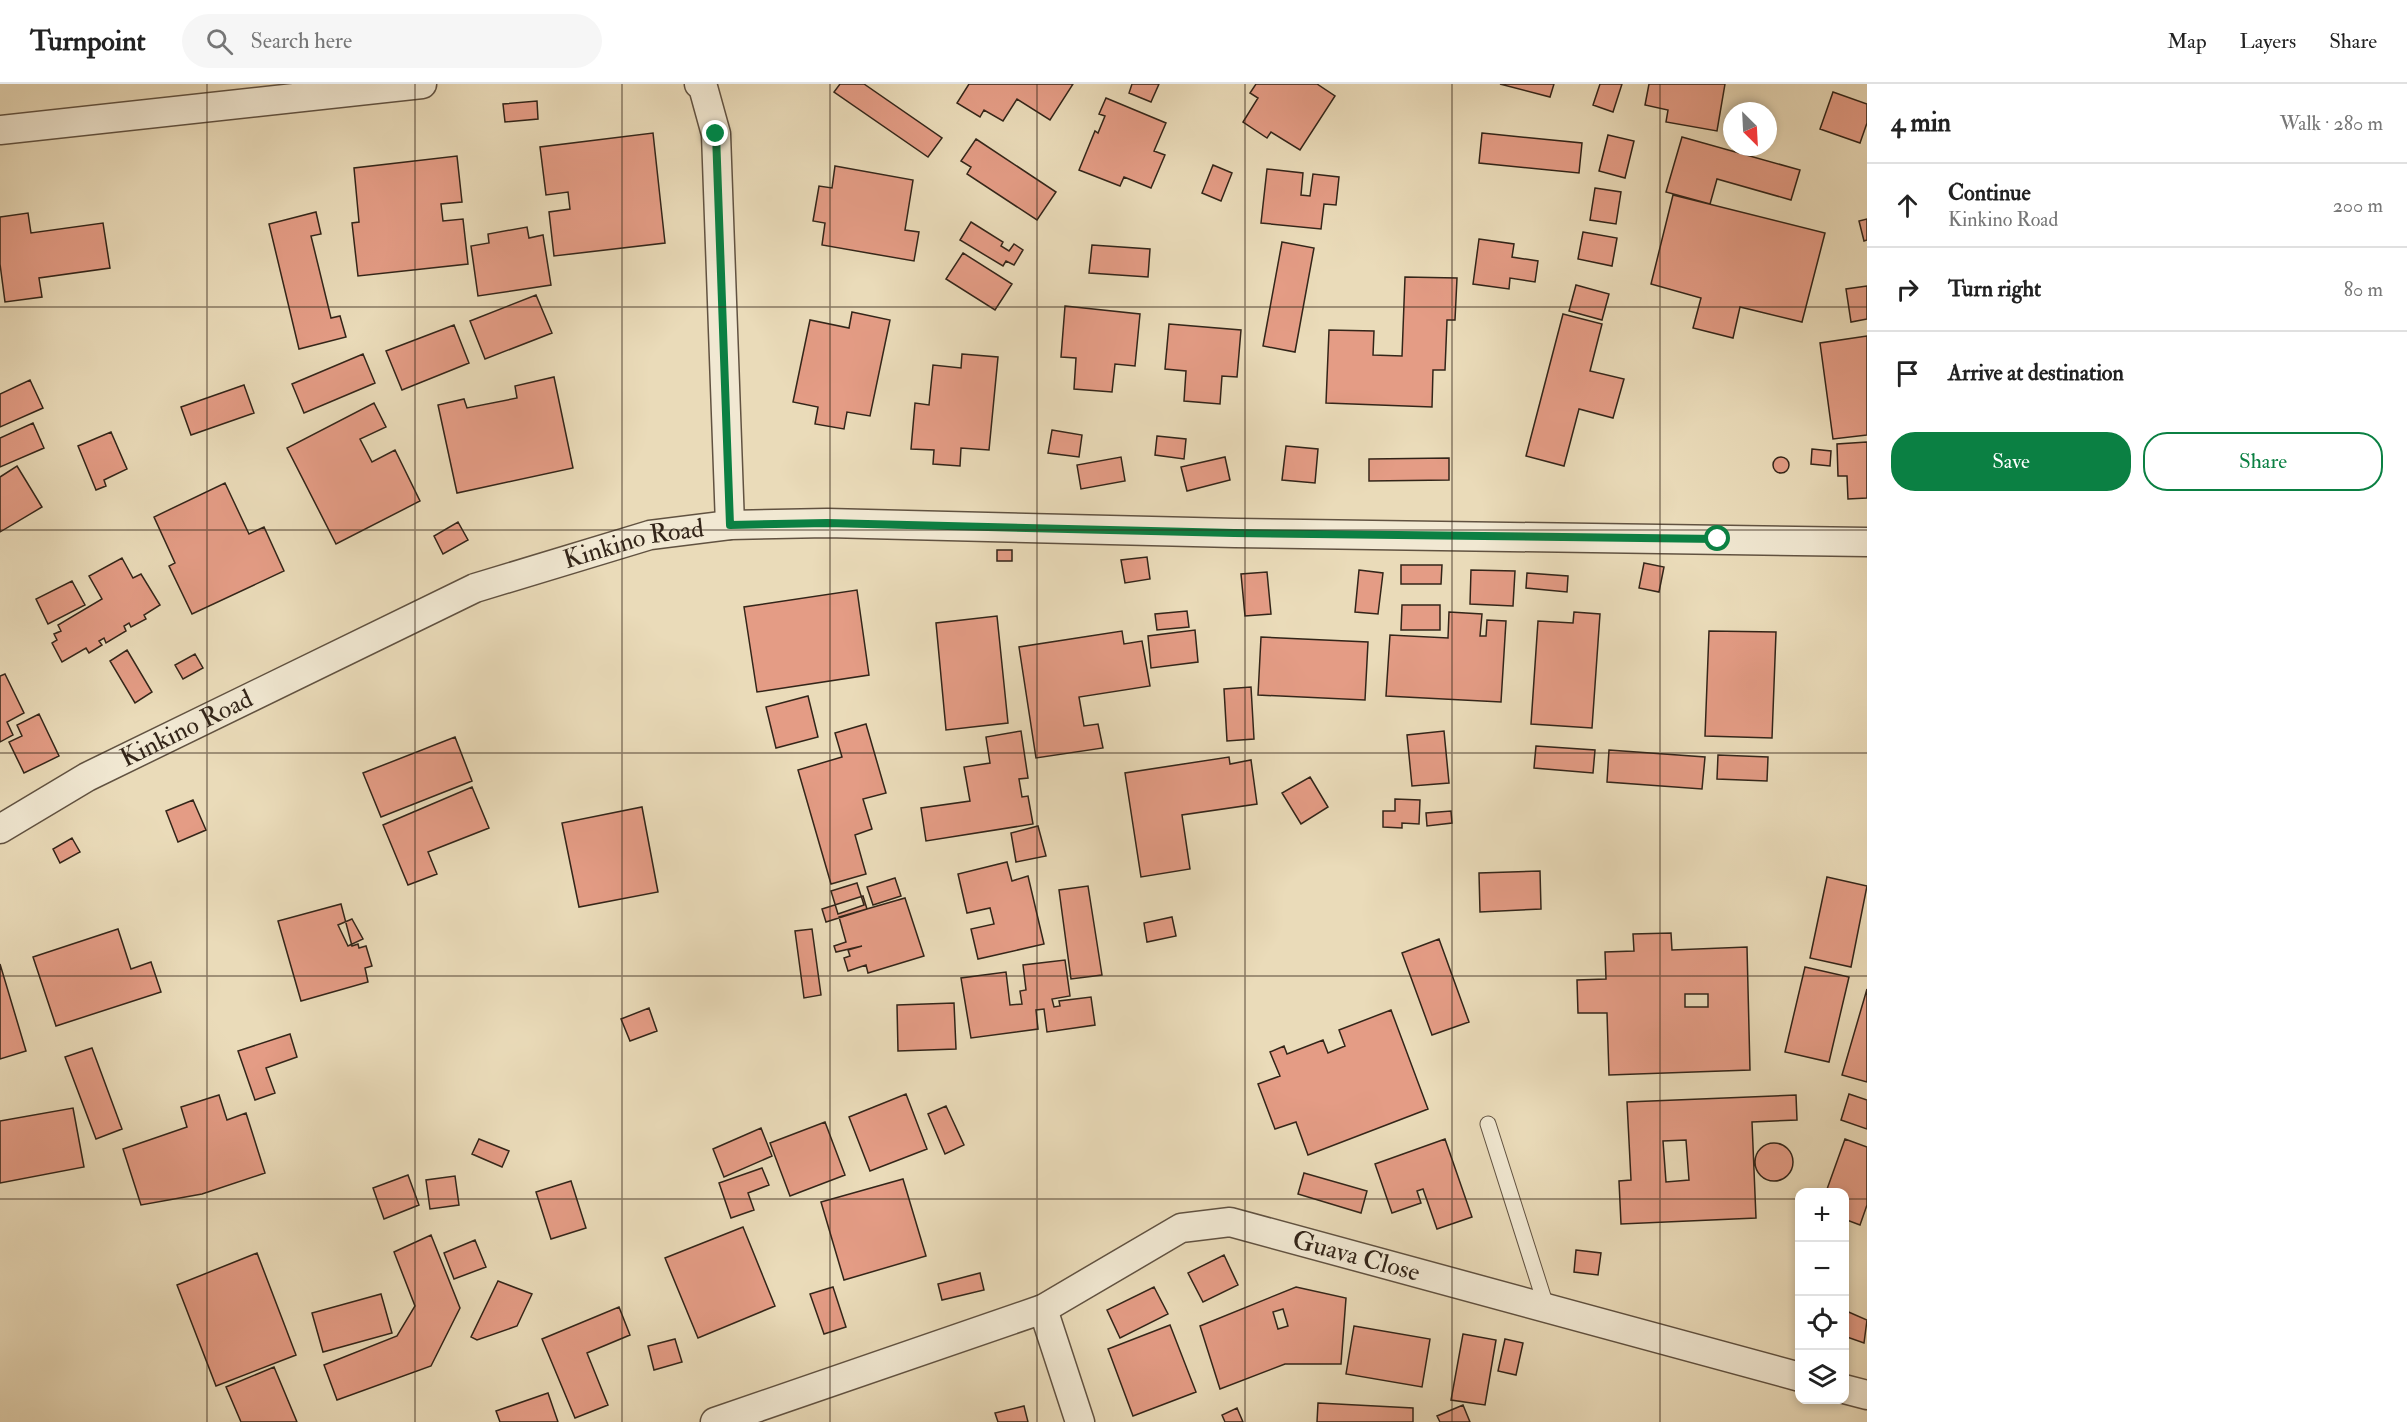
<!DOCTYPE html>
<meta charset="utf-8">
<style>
body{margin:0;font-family:"IM FELL Double Pica",serif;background:#f6f6f6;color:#222}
.controls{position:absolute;right:18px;bottom:18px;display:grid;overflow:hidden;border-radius:12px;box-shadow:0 3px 9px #0003}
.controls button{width:54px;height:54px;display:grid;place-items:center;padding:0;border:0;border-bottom:2px solid #e0e0e0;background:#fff;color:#222;font:30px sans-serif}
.compass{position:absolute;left:1723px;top:18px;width:54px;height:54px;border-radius:50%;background:#fff;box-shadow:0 3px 9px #0003;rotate:156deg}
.stop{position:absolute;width:18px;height:18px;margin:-14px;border:4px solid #0b8043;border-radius:50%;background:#fff}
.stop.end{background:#0b8043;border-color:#fff;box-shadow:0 2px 6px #0008}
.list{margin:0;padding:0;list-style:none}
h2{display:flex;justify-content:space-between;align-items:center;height:78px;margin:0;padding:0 24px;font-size:26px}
h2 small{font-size:20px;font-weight:400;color:#767676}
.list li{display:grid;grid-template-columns:39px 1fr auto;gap:18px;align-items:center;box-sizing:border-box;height:84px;padding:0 24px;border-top:2px solid #e0e0e0}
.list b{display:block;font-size:22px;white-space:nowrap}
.list p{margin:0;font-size:20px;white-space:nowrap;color:#767676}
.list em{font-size:20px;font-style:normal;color:#767676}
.actions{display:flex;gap:12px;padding:18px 24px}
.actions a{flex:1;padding:14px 0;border:2px solid #0b8043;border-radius:24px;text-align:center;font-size:21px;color:#0b8043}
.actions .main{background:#0b8043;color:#fff}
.icon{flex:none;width:33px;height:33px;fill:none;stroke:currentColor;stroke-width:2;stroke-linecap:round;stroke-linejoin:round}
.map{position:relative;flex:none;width:1867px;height:1338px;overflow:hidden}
header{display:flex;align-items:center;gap:36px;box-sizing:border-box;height:84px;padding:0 30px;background:#fff;border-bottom:2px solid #e0e0e0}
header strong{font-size:28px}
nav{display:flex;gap:33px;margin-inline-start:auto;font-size:21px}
.search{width:420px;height:54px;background:#f6f6f6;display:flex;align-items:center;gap:15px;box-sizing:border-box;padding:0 21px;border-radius:33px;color:#767676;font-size:22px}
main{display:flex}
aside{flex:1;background:#fff}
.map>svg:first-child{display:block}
</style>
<header>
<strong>Turnpoint</strong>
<div class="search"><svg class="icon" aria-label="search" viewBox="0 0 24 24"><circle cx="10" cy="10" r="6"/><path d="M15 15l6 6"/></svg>Search here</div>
<nav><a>Map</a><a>Layers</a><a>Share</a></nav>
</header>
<main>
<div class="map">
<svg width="1867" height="1338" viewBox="0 0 1867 1338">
<rect width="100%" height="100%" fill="#eadbb9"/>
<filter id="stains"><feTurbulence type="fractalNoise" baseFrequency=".00333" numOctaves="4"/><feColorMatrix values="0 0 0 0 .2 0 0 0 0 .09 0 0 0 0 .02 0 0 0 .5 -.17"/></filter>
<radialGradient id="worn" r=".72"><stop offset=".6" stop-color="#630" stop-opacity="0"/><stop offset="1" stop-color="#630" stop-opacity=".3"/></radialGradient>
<path fill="#e49c85" stroke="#332519" stroke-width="1.5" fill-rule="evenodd" d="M840,0H864L942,54L928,73L834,8Z
M969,0H1073L1050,36L1017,15L1003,37L984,26L980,33L957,19Z
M1132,0H1159L1151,18L1129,9Z
M1256,0H1317L1335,12L1300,66L1271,48L1267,54L1243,38L1258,14L1250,9Z
M1500,0H1554L1550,13Z
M1600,0H1622L1613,28L1593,21Z
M1649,0H1725L1717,47L1666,38L1668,26L1645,21Z
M1833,8L1867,20V39L1860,59L1820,45Z
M1106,14L1166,39L1154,67L1165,71L1151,104L1124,93L1120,102L1079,86L1095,47L1098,49L1105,32L1099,30Z
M537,17L538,35L505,38L503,20Z
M653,49L665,159L554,172L549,128L570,125L568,108L546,111L540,63Z
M1482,49L1582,59L1579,89L1479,79Z
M1608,51L1634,57L1625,94L1599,87Z
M1682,53L1800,86L1791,116L1717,95L1710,120L1666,108Z
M976,55L1056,108L1037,136L967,90L971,83L961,77Z
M457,72L462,118L441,120L443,137L463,135L468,180L358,192L352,139L359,138L354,84Z
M1213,81L1232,89L1221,117L1202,109Z
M835,82L913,96L905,146L919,148L914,177L822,161L825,139L813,137L819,102L832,104Z
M1267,85L1303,89L1301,111L1310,112L1313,90L1339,93L1336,121L1324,120L1321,145L1261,139Z
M1595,104L1621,108L1616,140L1590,136Z
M1673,111L1825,149L1802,238L1740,223L1733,254L1693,244L1701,214L1651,200Z
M316,128L321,150L311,152L331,234L340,232L346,253L299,265L269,140Z
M28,129L31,149L103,139L110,184L39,194L42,213L5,218L0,180V133Z
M1867,135V156L1864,157L1859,137Z
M971,138L1003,158L1001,162L1009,167L1014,160L1023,166L1014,181L1006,177L1003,182L960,156Z
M527,143L529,154L543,151L551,201L478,212L471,162L489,159L488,150Z
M1583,148L1617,154L1612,182L1578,175Z
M1479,155L1514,160L1512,173L1538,177L1535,198L1510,194L1509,205L1473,200Z
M1282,158L1314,164L1295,268L1263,262Z
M1092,161L1150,165L1148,193L1089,189Z
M963,169L1012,200L995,226L946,195Z
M1405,193L1457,194L1455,236H1447L1445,286H1433L1432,323L1326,319L1329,246L1374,247L1373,271L1402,272Z
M1576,201L1609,210L1602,236L1569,227Z
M1867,202V235L1851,238L1846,205Z
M536,211L552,249L485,275L470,237Z
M1065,222L1140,230L1135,282L1115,280L1112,308L1074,305L1076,274L1061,273Z
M852,228L890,236L870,332L847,328L844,345L815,340L818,323L793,318L810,236L849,244Z
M1563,230L1602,240L1590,287L1624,295L1613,334L1579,325L1564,382L1526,372Z
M1169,240L1241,246L1237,293L1222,292L1220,320L1184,317L1186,287L1165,285Z
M454,241L469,279L402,306L386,267Z
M1867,252V351L1833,355L1820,259Z
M363,270L375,299L304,329L292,300Z
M962,270L998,273L989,366L961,364L960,382L933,380L934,366L911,365L915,319L929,321L933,281L961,284Z
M554,293L573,384L457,409L438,321L464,315L467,324L517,314L515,302Z
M30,296L43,324L0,343V310Z
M244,301L254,329L191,351L181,323Z
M374,319L386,343L360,355L372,378L395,366L420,417L336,460L287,364Z
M33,339L44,364L0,383V354Z
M1052,346L1082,351L1079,373L1048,369Z
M111,348L127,385L104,396L106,402L96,406L78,362Z
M1157,352L1186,355L1184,375L1155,371Z
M1867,358V414L1848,415L1847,392H1838L1837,360Z
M1286,362L1318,365L1315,399L1282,396Z
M1812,365L1831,367L1830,382L1811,380Z
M1121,373L1125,397L1081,405L1077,381Z
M1225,373L1230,396L1187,407L1181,383Z
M1773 381a8 8 0 1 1 16 0a8 8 0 1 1-16 0Z
M1449,374V396L1369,397V375Z
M17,382L42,423L0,448V393Z
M225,399L249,450L264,443L284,487L192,530L169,482L175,479L154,433Z
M458,438L468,456L443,470L434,452Z
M997,466H1012V477H997Z
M1147,473L1150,495L1125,499L1121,476Z
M122,474L133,494L141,490L160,521L144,531L146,535L131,543L129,539L124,542L126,547L106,559L104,554L99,557L102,561L89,569L86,564L62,578L52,559L57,556L54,550L61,547L58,541L102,515L89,492Z
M1644,479L1664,483L1659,508L1639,504Z
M1401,481H1442L1441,500H1401Z
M1359,486L1383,489L1378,530L1355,528Z
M1471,486L1515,487L1513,522L1470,520Z
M1267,488L1271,530L1245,532L1241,490Z
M1527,489L1568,492L1567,508L1526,504Z
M72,497L85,521L48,540L36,515Z
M857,506L869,591L757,608L744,523Z
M1402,521H1440V546H1401Z
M1187,527L1189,543L1157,546L1155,530Z
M1449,528L1482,530L1480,552H1486L1487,536L1506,537L1501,618L1386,612L1390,551L1448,554Z
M1574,528L1600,530L1592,644L1531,640L1538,537L1573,539Z
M997,532L1008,639L946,646L936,539Z
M1195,546L1198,578L1151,584L1148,552Z
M1122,547L1124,560L1142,557L1150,602L1079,613L1084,642L1098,640L1103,664L1036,674L1019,563Z
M1709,547L1776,548L1772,654L1705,652Z
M1261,553L1368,558L1365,616L1258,611Z
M127,566L152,608L135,619L110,577Z
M195,570L203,584L183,595L175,581Z
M5,590L24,629L7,638L13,651L0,658V592Z
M1251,603L1254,655L1227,657L1224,605Z
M808,612L818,653L776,664L766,623Z
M39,630L59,672L24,689L9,658L22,652L17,641Z
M866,640L886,709L863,715L872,745L855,751L866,790L831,800L798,686L842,673L835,649Z
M1021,647L1028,694L1019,695L1022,713L1028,712L1033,740L926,757L921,724L970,717L964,683L990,679L986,653Z
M1444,647L1449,699L1412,702L1407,651Z
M455,653L472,697L381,733L363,689Z
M1536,662L1595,666L1593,689L1534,684Z
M1609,666L1705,673L1702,705L1607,698Z
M1718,671L1768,673L1767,697L1717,695Z
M1229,673L1230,680L1251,676L1257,720L1182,731L1190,785L1141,793L1125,689Z
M1310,693L1328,723L1301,740L1282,709Z
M472,703L489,744L428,768L437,790L408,801L383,741Z
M1395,715L1420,716L1419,740L1402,739V744L1383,743V727H1395Z
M193,716L206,746L178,758L166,727Z
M642,723L658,808L579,823L562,739Z
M1451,727L1452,739L1427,742L1426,729Z
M1038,742L1046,772L1016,778L1011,749Z
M72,754L80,768L60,779L53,765Z
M1007,778L1012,797L1028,792L1044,860L978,875L971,845L994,840L990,824L967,829L958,790Z
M1540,787L1541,825L1480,828L1479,789Z
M1827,793L1867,802L1851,883L1810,874Z
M895,794L901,812L873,821L867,803Z
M857,799L864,821L838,830L831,807Z
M1088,802L1102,891L1071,895L1059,806Z
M863,812L867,825L826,838L822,825Z
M905,814L924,872L868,889L866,881L848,887L844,874L850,872L848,866L862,862L836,868L834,862L846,858L839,833Z
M341,820L352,862L358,860L359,864L366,862L372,882L365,884L368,898L301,917L278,837Z
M1172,833L1176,852L1147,858L1144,839Z
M352,835L363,855L348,862L338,841Z
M118,845L131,885L151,878L161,908L56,942L33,873Z
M812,845L821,911L804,914L795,847Z
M1671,849L1672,866L1747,863L1750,986L1609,991L1607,929H1578L1577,896L1606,895L1605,868L1634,867L1633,850ZM1685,910H1708V923H1685Z
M1439,855L1469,938L1432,951L1402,869Z
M1065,876L1070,912L1052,915L1054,923L1060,922L1059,917L1091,913L1095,941L1047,948L1044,925L1036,926L1038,945L971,954L961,894L1006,888L1010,921L1022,920L1020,907L1026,906L1023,881Z
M0,880L26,967L0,975Z
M1805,883L1849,893L1829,978L1785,968Z
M1867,905V998L1842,991Z
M954,919L956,965L898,967L897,921Z
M649,924L657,947L630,957L621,935Z
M1391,926L1428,1025L1308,1071L1296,1038L1275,1045L1258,1000L1280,992L1270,968L1284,962L1287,970L1323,956L1328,969L1345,962L1339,946Z
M290,950L297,973L266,984L275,1009L255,1016L238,967Z
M92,964L122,1045L96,1055L65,973Z
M906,1010L927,1065L870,1087L849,1033Z
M1849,1010L1867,1016V1045L1841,1036Z
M219,1011L227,1036L246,1029L265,1089L202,1110L141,1121L123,1065L187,1043L181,1023Z
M1796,1011L1797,1036L1752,1038L1756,1134L1621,1140L1619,1097L1631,1096L1627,1018ZM1686,1056L1689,1096L1666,1098L1663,1057Z
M946,1022L964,1061L945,1070L928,1030Z
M73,1024L84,1083L0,1099V1037Z
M825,1038L845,1091L790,1112L770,1059Z
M761,1044L772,1072L724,1093L713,1065Z
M479,1055L509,1067L502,1083L472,1070Z
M1445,1055L1472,1133L1437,1145L1423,1105L1417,1107L1421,1119L1392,1129L1375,1080Z
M1845,1055L1867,1063V1121L1860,1141L1844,1135V1108H1826Z
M1755 1078a19 19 0 1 1 38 0a19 19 0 1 1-38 0Z
M762,1084L769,1101L748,1109L754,1126L731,1134L719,1099Z
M1304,1089L1367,1107L1361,1129L1298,1110Z
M408,1091L419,1121L384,1135L373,1104Z
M455,1092L459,1121L430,1125L426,1096Z
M903,1095L926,1172L844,1196L821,1118Z
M571,1097L586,1144L551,1155L536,1108Z
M743,1143L775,1222L698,1254L665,1174Z
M431,1151L460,1224L431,1282L337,1316L324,1281L397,1252L415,1222L394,1168Z
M475,1156L486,1183L454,1195L444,1169Z
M1576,1166L1601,1169L1598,1191L1574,1188Z
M257,1169L296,1271L216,1302L177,1201Z
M1224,1171L1238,1201L1203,1218L1188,1189Z
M980,1189L984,1206L942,1216L938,1200Z
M498,1197L532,1210L517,1242L477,1256L471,1253Z
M833,1203L846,1243L824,1250L810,1210Z
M1154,1203L1168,1230L1120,1254L1107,1226Z
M1296,1203L1346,1214L1341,1280H1285L1220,1305L1200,1242ZM1283,1225L1288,1242L1278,1245L1273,1228Z
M381,1210L392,1249L323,1268L312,1229Z
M619,1223L630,1251L587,1269L608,1321L575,1334L542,1255Z
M1844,1226L1867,1236L1864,1259L1844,1252Z
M1170,1241L1196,1308L1133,1332L1108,1265Z
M1354,1242L1430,1255L1422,1303L1346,1290Z
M1463,1250L1496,1256L1485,1321L1451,1316Z
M675,1255L682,1278L654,1286L648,1262Z
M1505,1255L1523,1259L1516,1291L1498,1287Z
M274,1283L297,1338H241L226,1303Z
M548,1309L558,1338H500L496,1327Z
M1318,1319L1413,1324V1338H1317Z
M1463,1321L1470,1338H1440L1437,1332Z
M1024,1322L1028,1338H998L995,1329Z
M1237,1324L1243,1338H1225L1222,1331Z"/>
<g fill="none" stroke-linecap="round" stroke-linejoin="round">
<defs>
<path id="service" d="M1488,1040L1547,1225"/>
<g id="minor">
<path d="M699,0L703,3L716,50L730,441"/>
<path d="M0,46L422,0"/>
<path id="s1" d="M0,745L87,693L475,504L650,451L730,441L827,439L1235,449L1867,458"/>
<path d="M1043,1225L1080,1338"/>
<path d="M1844,1305L1867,1311"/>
<path id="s2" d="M715,1338L1043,1225L1181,1144L1230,1138L1800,1293"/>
</g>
</defs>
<use href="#service" stroke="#615241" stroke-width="17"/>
<use href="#minor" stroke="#615241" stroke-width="31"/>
<use href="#service" stroke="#f1e8d2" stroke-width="15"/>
<use href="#minor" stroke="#f1e8d2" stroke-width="28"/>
</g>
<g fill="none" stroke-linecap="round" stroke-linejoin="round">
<path stroke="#0b8043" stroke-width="8" d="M716,50L730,441L827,439L1234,449L1718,455"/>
</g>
<path fill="none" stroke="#332519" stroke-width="1.5" stroke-opacity="0.55" d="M207,0V1338M415,0V1338M622,0V1338M830,0V1338M1037,0V1338M1245,0V1338M1452,0V1338M1660,0V1338M0,223H1867M0,446H1867M0,669H1867M0,892H1867M0,1115H1800M1844,1115H1867"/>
<g text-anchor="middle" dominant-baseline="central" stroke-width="6" stroke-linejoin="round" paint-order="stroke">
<g font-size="26" fill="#332519" stroke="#f1e8d2">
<text stroke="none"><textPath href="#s1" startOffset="698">Kinkino Road</textPath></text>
<text stroke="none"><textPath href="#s1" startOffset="212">Kinkino Road</textPath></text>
<text stroke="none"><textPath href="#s2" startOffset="687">Guava Close</textPath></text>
</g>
</g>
<rect width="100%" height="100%" filter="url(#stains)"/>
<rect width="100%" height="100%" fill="url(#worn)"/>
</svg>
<div class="controls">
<button>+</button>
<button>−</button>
<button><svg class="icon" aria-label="locate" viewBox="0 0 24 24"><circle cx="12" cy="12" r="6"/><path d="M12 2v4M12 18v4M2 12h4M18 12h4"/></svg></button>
<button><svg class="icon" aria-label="layers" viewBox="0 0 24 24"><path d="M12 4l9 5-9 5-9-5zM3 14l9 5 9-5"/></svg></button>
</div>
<svg class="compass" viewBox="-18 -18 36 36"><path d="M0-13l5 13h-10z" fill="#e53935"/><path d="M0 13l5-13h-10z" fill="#767676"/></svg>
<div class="stop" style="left:1718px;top:455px"></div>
<div class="stop end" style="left:716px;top:50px"></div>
</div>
<aside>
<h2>4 min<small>Walk · 280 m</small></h2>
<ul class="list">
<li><svg class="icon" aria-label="ahead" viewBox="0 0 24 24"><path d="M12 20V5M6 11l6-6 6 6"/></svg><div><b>Continue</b><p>Kinkino Road</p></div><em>200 m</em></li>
<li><svg class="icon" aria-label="right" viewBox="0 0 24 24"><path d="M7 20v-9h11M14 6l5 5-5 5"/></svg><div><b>Turn right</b></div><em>80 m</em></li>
<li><svg class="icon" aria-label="arrive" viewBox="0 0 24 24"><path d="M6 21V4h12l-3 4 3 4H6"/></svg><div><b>Arrive at destination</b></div></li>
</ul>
<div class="actions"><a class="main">Save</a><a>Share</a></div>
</aside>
</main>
